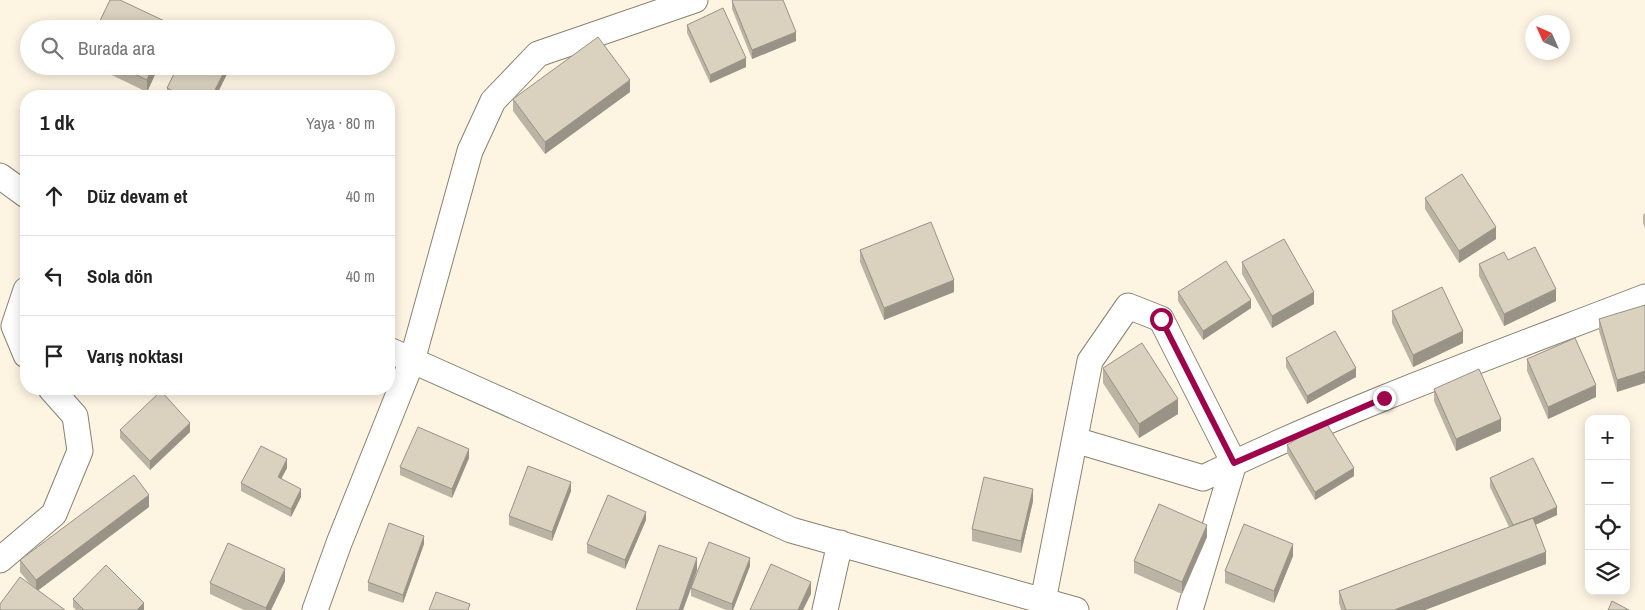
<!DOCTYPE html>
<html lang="tr">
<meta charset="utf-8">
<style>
body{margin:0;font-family:"Archivo Narrow",sans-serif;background:#f6f6f6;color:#222}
.controls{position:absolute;right:15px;bottom:15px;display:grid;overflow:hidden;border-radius:10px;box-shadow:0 2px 12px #0003}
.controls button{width:45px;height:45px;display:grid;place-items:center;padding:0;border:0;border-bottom:1px solid #e0e0e0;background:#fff;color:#222;font:25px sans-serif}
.compass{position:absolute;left:1525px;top:15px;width:45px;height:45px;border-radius:50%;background:#fff;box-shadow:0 2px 12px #0003;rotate:315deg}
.stop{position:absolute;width:15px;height:15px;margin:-11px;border:4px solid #9e044c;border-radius:50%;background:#fff}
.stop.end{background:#9e044c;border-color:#fff;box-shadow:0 1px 5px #0008}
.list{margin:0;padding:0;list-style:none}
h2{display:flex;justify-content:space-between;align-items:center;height:65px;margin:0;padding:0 20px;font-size:21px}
h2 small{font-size:16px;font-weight:400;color:#767676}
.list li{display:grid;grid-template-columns:32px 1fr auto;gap:15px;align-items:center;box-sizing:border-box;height:80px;padding:0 20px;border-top:1px solid #e0e0e0}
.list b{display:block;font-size:19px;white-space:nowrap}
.list em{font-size:16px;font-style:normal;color:#767676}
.icon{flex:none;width:28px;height:28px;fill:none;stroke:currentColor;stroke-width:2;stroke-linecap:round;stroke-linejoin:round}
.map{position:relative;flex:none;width:1645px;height:610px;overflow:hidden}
.search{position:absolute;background:#fff;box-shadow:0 2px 12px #0003;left:20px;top:20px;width:375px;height:55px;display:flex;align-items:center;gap:12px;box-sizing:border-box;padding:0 18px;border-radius:28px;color:#767676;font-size:19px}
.panel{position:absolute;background:#fff;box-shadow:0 2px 12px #0003;left:20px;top:90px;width:375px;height:305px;border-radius:20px}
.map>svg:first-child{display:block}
</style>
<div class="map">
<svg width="1645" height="610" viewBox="0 0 1645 610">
<rect width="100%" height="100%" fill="#fdf4e2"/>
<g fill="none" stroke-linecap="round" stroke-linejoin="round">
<defs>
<path id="minor" d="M0,176L26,195
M26,290L14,326L26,355
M389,350L791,530L1076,610
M1075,440L1203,478C1346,408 1497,354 1645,297
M0,560L54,514L80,451L75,416L51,389
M1043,601L1090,361L1128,306L1161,319L1234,463L1190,610
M315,610L339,543L412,361L470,151L493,101L538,54L695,0
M825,610L840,543"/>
</defs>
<use href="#minor" stroke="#898171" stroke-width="27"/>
<use href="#minor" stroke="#fff" stroke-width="25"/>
</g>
<path fill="#bbb4a4" d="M732,1L796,41L752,59L732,9Z
M687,25L746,67L710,83L687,33Z
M93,66H159L147,92Z
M178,66H231L216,96H167V88Z
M630,92L545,154L513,111V99Z
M1425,198L1496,239L1459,263L1425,209Z
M1645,213V228L1643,223V215Z
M860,250L954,292L884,320L860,262Z
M1508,260L1556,301L1504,326L1479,276V264Z
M1242,262L1314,304L1272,328L1242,274Z
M1178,292L1251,308L1203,340L1178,301Z
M1645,305L1617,392L1599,331V319Z
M1392,311L1463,343L1413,367L1392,323Z
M1286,358L1356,377L1307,404L1286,367Z
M1527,359L1596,397L1548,419L1527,371Z
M1103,368L1178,414L1139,438L1103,383Z
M1434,389L1501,431L1456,451L1434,401Z
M120,430L190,432L150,470L120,438Z
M1287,445L1354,476L1315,500L1287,453Z
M469,458L452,498L400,475V467Z
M287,468L281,478L301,497L291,517L241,491V483Z
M1490,478L1557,515L1535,525L1546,564L1425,610H1341L1339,603V591L1509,527L1490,487Z
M571,491L552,541L509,525V516Z
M1033,501L1021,553L972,541V529Z
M149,507L38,590L29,583L20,572V560Z
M646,520L625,569L587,553V544Z
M1207,537L1182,594L1134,573V561Z
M424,544L403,603L368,591V582Z
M1293,556L1274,603L1225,583V571Z
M750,566L733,610H726L691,596V589L683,610H636L697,570L693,582Z
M285,581L271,610H244L210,594V583Z
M73,599L144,610H76L73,607Z"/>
<path fill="#999286" d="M796,32V41L752,59V50Z
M746,58V67L710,83V75Z
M153,66H159L147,92V80Z
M227,66H231L216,96H212Z
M630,80V92L545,154V142Z
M1496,227V239L1459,263V251Z
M954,280V292L884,320V308Z
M1556,289V301L1504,326V314Z
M1314,292V304L1272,328V316Z
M1251,300V308L1203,340V331Z
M1463,331V343L1413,367V355Z
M1356,368V377L1307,404V396Z
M1645,371V383L1617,392V380Z
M1596,385V397L1548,419V407Z
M1178,399V414L1139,438V424Z
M1501,419V431L1456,451V439Z
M190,423V432L150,470V461Z
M469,449V458L452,498V489Z
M287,459V468L278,485V477Z
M1354,468V476L1315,500V492Z
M571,482V491L552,541V532Z
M301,489V497L291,517V509Z
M1033,489V501L1021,553V541Z
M149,495V507L36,592V580Z
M1557,507V515L1513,535V527Z
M646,512V520L625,569V560Z
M1207,525V537L1182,594V582Z
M424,536V544L403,603V595Z
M1293,544V556L1274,603V591Z
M1546,552V564L1425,610H1394Z
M697,558V570L683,610H679Z
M750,558V566L733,610H732V604Z
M285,569V581L271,610H266V608Z
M811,582V594L803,610H798Z
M144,603V610H137Z"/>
<path fill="#dad1bf" stroke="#999286" d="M110,0H120L173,25L171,29H96Z
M733,0H783L796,32L752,50L732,1Z
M723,8L746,58L710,75L687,25Z
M598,37L630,80L545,142L513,99Z
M118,66H153L147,80Z
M178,66H227L212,96H183L167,88Z
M1462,174L1496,227L1459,251L1425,198Z
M931,222L954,280L884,308L860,250Z
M1284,239L1314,292L1272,316L1242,262Z
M1535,247L1556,289L1504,314L1479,264L1504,252L1508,260Z
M1226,261L1251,300L1203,331L1178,292Z
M1442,287L1463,331L1413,355L1392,311Z
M1645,305V371L1617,380L1599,319Z
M1335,331L1356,368L1307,396L1286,358Z
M1575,338L1596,385L1548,407L1527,359Z
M1142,343L1178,399L1139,424L1103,368Z
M1479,369L1501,419L1456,439L1434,389Z
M161,391L190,423L150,461L120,430Z
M1325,421L1354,468L1315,492L1287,445Z
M418,427L469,449L452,489L400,467Z
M261,446L287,459L278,477L301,489L291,509L241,483Z
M1533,458L1557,507L1533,518L1513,525L1490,478Z
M528,466L571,482L552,532L509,516Z
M134,475L149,495L36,580L20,560Z
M984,477L1033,489L1021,541L972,529Z
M608,495L646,512L625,560L587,544Z
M1159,504L1207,525L1182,582L1134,561Z
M1533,518L1546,552L1394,610H1346L1339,591Z
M389,523L424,536L403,595L368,582Z
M1244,524L1293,544L1274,591L1225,571Z
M709,542L750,558L732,604L691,588Z
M228,543L285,569L266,608L210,583Z
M659,545L697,558L679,610H636Z
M771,564L811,582L798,610H750Z
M106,565L144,603L137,610H84L73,599Z
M20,577L65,610H0V604Z
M436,592L470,604L468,610H429Z
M1612,601L1629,610H1608Z"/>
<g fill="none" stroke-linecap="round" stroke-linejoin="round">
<path stroke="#9e044c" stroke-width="6" d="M1161,319L1234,463L1384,398"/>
</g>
</svg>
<div class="controls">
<button>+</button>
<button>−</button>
<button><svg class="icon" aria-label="locate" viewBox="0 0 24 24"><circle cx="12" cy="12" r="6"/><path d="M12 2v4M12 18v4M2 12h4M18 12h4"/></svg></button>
<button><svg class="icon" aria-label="layers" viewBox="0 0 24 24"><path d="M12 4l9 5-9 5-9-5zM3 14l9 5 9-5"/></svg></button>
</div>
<svg class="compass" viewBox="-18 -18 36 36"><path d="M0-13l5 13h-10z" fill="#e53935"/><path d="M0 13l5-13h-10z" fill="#767676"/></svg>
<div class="stop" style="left:1161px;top:319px"></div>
<div class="stop end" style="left:1384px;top:398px"></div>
<div class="search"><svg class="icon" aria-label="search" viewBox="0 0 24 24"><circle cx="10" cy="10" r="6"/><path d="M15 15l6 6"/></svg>Burada ara</div>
<section class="panel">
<h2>1 dk<small>Yaya · 80 m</small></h2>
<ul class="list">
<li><svg class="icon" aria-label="ahead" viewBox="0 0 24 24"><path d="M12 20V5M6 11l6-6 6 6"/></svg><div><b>Düz devam et</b></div><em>40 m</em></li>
<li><svg class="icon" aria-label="left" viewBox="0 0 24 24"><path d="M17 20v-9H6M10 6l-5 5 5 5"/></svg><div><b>Sola dön</b></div><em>40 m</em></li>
<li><svg class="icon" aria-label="arrive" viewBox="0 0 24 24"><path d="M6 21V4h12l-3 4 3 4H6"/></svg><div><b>Varış noktası</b></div></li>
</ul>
</section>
</div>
